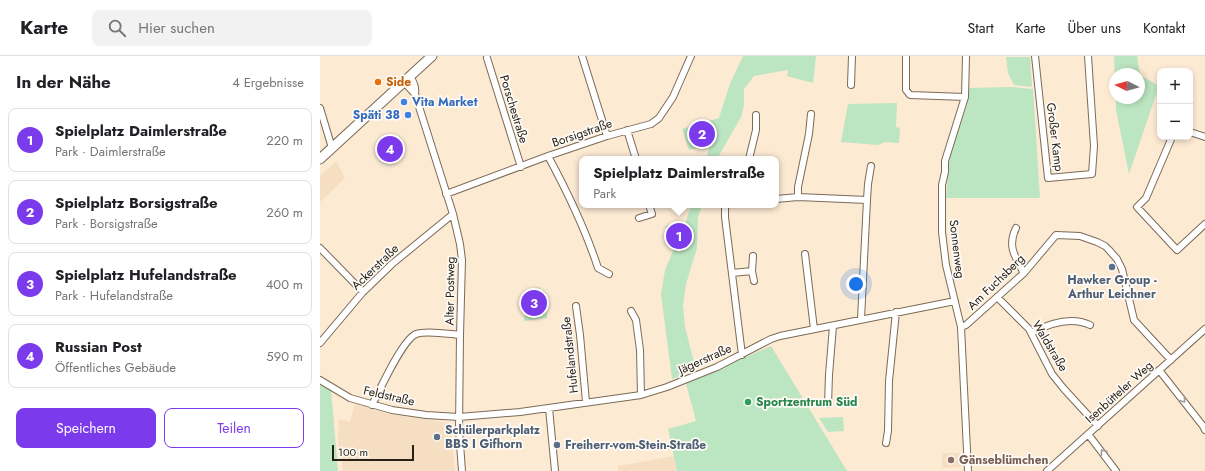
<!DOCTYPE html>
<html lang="de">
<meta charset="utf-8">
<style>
body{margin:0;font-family:Jost,sans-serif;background:#f2f2f2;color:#202124}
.controls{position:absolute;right:12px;top:12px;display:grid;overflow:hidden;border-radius:8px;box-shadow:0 2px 6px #0003}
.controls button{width:36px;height:36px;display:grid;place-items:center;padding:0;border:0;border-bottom:1px solid #e0e0e0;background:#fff;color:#202124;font:20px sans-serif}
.compass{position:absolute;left:789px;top:12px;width:36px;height:36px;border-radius:50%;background:#fff;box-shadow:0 2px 6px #0003;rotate:275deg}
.scale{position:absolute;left:12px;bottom:10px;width:82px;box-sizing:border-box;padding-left:4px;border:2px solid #272118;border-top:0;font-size:11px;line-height:14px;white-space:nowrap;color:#272118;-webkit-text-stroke:3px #fefaf5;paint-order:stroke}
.you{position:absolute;left:536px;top:228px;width:14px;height:14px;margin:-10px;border:3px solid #fff;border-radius:50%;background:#1a73e8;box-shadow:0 0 0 6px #1a73e833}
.badge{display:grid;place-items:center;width:26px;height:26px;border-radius:50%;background:#7c3aed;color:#fff;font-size:13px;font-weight:700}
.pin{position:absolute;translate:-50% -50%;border:2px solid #fff;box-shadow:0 1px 4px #0006}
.popup{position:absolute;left:259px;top:100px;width:200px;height:52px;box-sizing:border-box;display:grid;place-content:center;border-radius:8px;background:#fff;filter:drop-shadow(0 1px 3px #0005);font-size:13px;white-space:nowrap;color:#757577}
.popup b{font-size:15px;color:#202124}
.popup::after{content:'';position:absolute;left:50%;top:100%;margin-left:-8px;border:8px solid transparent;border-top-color:#fff}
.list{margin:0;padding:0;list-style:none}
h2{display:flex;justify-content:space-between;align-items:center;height:52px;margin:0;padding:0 16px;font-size:17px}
h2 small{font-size:13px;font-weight:400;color:#757577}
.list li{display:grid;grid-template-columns:26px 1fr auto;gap:12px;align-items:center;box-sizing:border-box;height:64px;margin:0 8px 8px;padding:0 8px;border:1px solid #e0e0e0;border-radius:8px}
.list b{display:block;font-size:15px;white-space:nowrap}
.list p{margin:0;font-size:13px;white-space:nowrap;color:#757577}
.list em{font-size:13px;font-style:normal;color:#757577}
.actions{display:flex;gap:8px;padding:12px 16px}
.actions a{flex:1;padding:9px 0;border:1px solid #7c3aed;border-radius:8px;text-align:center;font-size:14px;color:#7c3aed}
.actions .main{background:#7c3aed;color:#fff}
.icon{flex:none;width:22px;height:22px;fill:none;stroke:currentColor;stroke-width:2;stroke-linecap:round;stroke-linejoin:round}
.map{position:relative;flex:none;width:885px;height:415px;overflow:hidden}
header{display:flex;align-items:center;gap:24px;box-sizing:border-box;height:56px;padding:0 20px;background:#fff;border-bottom:1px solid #e0e0e0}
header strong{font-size:19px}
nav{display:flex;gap:22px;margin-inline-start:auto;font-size:14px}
.search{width:280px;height:36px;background:#f2f2f2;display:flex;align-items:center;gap:10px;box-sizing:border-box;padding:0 14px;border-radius:8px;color:#757577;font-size:15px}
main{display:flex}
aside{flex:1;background:#fff}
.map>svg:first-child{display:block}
</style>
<header>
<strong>Karte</strong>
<div class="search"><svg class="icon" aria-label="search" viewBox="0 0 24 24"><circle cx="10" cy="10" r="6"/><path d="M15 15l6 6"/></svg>Hier suchen</div>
<nav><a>Start</a><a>Karte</a><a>Über uns</a><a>Kontakt</a></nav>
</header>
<main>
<aside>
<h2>In der Nähe<small>4 Ergebnisse</small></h2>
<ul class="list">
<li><span class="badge">1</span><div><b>Spielplatz Daimlerstraße</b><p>Park · Daimlerstraße</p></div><em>220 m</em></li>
<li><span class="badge">2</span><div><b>Spielplatz Borsigstraße</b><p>Park · Borsigstraße</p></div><em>260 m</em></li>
<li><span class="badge">3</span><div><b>Spielplatz Hufelandstraße</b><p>Park · Hufelandstraße</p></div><em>400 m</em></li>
<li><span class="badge">4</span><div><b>Russian Post</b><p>Öffentliches Gebäude</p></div><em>590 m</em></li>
</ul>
<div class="actions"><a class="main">Speichern</a><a>Teilen</a></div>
</aside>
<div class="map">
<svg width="885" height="415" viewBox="0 0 885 415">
<rect width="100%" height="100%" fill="#fcead3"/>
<path fill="#f5dec1" d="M16,105L25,122L0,146V120Z
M35,348L73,359L130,367L135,415H23L18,384L19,363L30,366Z
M622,397H640L641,411L622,412Z
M355,400L357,415H298V410Z"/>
<path fill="#bce5c1" d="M423,0H496L493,27L467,20L468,14L434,20L424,33V49L421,61L397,103H386L390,89L369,94L362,73L399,62L410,28Z
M794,0H817L820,19L839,30L809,118L796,54V42H819V18H795V26Z
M686,1H710L712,31L694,29L688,17Z
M692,31L713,33L720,142H626L630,94L647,49L648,32Z
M577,47L576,71L580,72L579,87L565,86L558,89L521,86L528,48Z
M371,149H382L378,161L377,192L366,228L363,249L365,271L376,314L352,323L341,238L345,214L353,195L345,170L355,168L365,169Z
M219,231L227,258V262L204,265L205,235Z
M451,290L527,415H357L348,373L376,365L366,327Z
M0,327L11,333L18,415H0Z
M523,361L524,375L508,376L499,362Z"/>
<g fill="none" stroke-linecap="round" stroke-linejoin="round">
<defs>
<path id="street" d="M262,0L287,80
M586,0V34L590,39L645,41
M646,0L645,41L625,105V116L622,129V176L626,209L641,271L648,415
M715,0L728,122L772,118L774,90L768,0
M167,2L201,111
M90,21C94,25 96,32 95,38L133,158L140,188L142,204L140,279L139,374L142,415
M84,26L95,38
M531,29L532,0
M0,52L12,92
M307,74L316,103
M870,76L885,81
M852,81L826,142L817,151L857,194L885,168
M228,100C248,137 265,172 278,212L289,218
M429,103L436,74V59
M126,138L228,100L287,80L331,68L339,62L353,41L371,0
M478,141V131L489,78L491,58
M456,143L478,141L547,144L541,263
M547,144L548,128L551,110
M407,149H405V161L422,299
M319,162L332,158L329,149
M696,172C687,190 695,201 704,217
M0,192L43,236
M485,198L494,273
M432,215L434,225
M412,217L432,215L433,200
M677,241L709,273L732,318L744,333L778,370
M256,250L260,279L266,346
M311,255L316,264L320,294L321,339
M641,271L646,269L704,217L736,179L760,180L777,186L785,190L789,194L797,203L802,213L814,264L851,304
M711,277C728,268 751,260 770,269
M0,287L43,236L72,208L133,158
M839,314L883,370L885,374
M0,324L30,342L72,354L106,359L139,361L200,356L321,339L347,331L397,311L451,283L460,280L635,245
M508,348L509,319L513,270
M52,349C60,334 82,284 96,278C107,274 128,278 140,279
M229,352L235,415
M768,378L796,415
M566,387L568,375L569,325L576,256
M727,415L885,273"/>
<path id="secondary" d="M0,103L112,0"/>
</defs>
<use href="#street" stroke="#7b6b57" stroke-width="8"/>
<use href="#secondary" stroke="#7b6b57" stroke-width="11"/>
<use href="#street" stroke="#fff" stroke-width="6"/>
<use href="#secondary" stroke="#fff" stroke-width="9"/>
</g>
<defs><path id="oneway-chevron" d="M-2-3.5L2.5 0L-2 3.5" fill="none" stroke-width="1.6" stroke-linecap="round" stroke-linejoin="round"/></defs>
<g stroke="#9e9b97">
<use href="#oneway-chevron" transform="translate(863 344) rotate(52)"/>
<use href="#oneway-chevron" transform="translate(783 396) rotate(-127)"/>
</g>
<circle fill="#e8710a" stroke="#fefaf5" stroke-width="1.5" cx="58" cy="26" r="4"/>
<g fill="#3f7fe0" stroke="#fefaf5" stroke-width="1.5">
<circle cx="84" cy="46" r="4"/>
<circle cx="88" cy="59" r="4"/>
</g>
<g fill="#5c6f8a" stroke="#fefaf5" stroke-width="1.5">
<circle cx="792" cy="211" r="4"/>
<circle cx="117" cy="381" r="4"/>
<circle cx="237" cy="389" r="4"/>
</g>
<circle fill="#2e9e5b" stroke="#fefaf5" stroke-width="1.5" cx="428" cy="346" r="4"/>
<circle fill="#8d6e63" stroke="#fefaf5" stroke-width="1.5" cx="631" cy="404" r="4"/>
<g text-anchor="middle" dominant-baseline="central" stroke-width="3.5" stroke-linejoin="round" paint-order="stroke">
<g font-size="12" font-weight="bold" fill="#c56008" stroke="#fefaf5" text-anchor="start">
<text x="66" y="26">Side</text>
</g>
<g font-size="12" font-weight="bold" fill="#366cbe" stroke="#fefaf5" text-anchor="start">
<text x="92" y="46">Vita Market</text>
<text x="80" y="59" text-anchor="end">Späti 38</text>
</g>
<g font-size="12" fill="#272118" stroke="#fefaf5">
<text transform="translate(194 53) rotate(73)">Porschestraße</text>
<text transform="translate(262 77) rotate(-19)">Borsigstraße</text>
<text transform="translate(735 81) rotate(83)">Großer Kamp</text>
<text transform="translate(637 193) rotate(83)">Sonnenweg</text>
<text transform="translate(55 211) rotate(-44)">Ackerstraße</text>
<text transform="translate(676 226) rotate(-44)">Am Fuchsberg</text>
<text transform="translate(130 235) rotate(-89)">Alter Postweg</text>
<text transform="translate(730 290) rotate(59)">Waldstraße</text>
<text transform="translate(250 299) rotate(-96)">Hufelandstraße</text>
<text transform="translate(385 303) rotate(-24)">Jägerstraße</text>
<text transform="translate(799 336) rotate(-42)">Isenbütteler Weg</text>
<text transform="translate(69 340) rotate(13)">Feldstraße</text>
</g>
<g font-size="12" font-weight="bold" fill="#4e5e75" stroke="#fefaf5" text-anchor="start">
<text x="792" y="224" text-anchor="middle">Hawker Group -<tspan x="792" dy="14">Arthur Leichner</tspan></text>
<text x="125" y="374">Schülerparkplatz<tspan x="125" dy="14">BBS I Gifhorn</tspan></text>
<text x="245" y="389">Freiherr-vom-Stein-Straße</text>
</g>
<g font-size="12" font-weight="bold" fill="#27864d" stroke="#fefaf5" text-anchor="start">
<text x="436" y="346">Sportzentrum Süd</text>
</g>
<g font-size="12" font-weight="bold" fill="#785e54" stroke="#fefaf5" text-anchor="start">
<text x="639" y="404">Gänseblümchen</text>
</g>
</g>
</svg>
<div class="controls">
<button>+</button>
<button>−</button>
</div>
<svg class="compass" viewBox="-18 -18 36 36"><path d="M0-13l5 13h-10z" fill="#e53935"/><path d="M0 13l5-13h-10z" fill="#757577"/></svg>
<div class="scale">100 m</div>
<div class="you"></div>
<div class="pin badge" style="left:359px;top:180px">1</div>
<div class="popup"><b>Spielplatz Daimlerstraße</b>Park</div>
<div class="pin badge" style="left:382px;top:78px">2</div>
<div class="pin badge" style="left:214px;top:247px">3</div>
<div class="pin badge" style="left:70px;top:93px">4</div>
</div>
</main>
